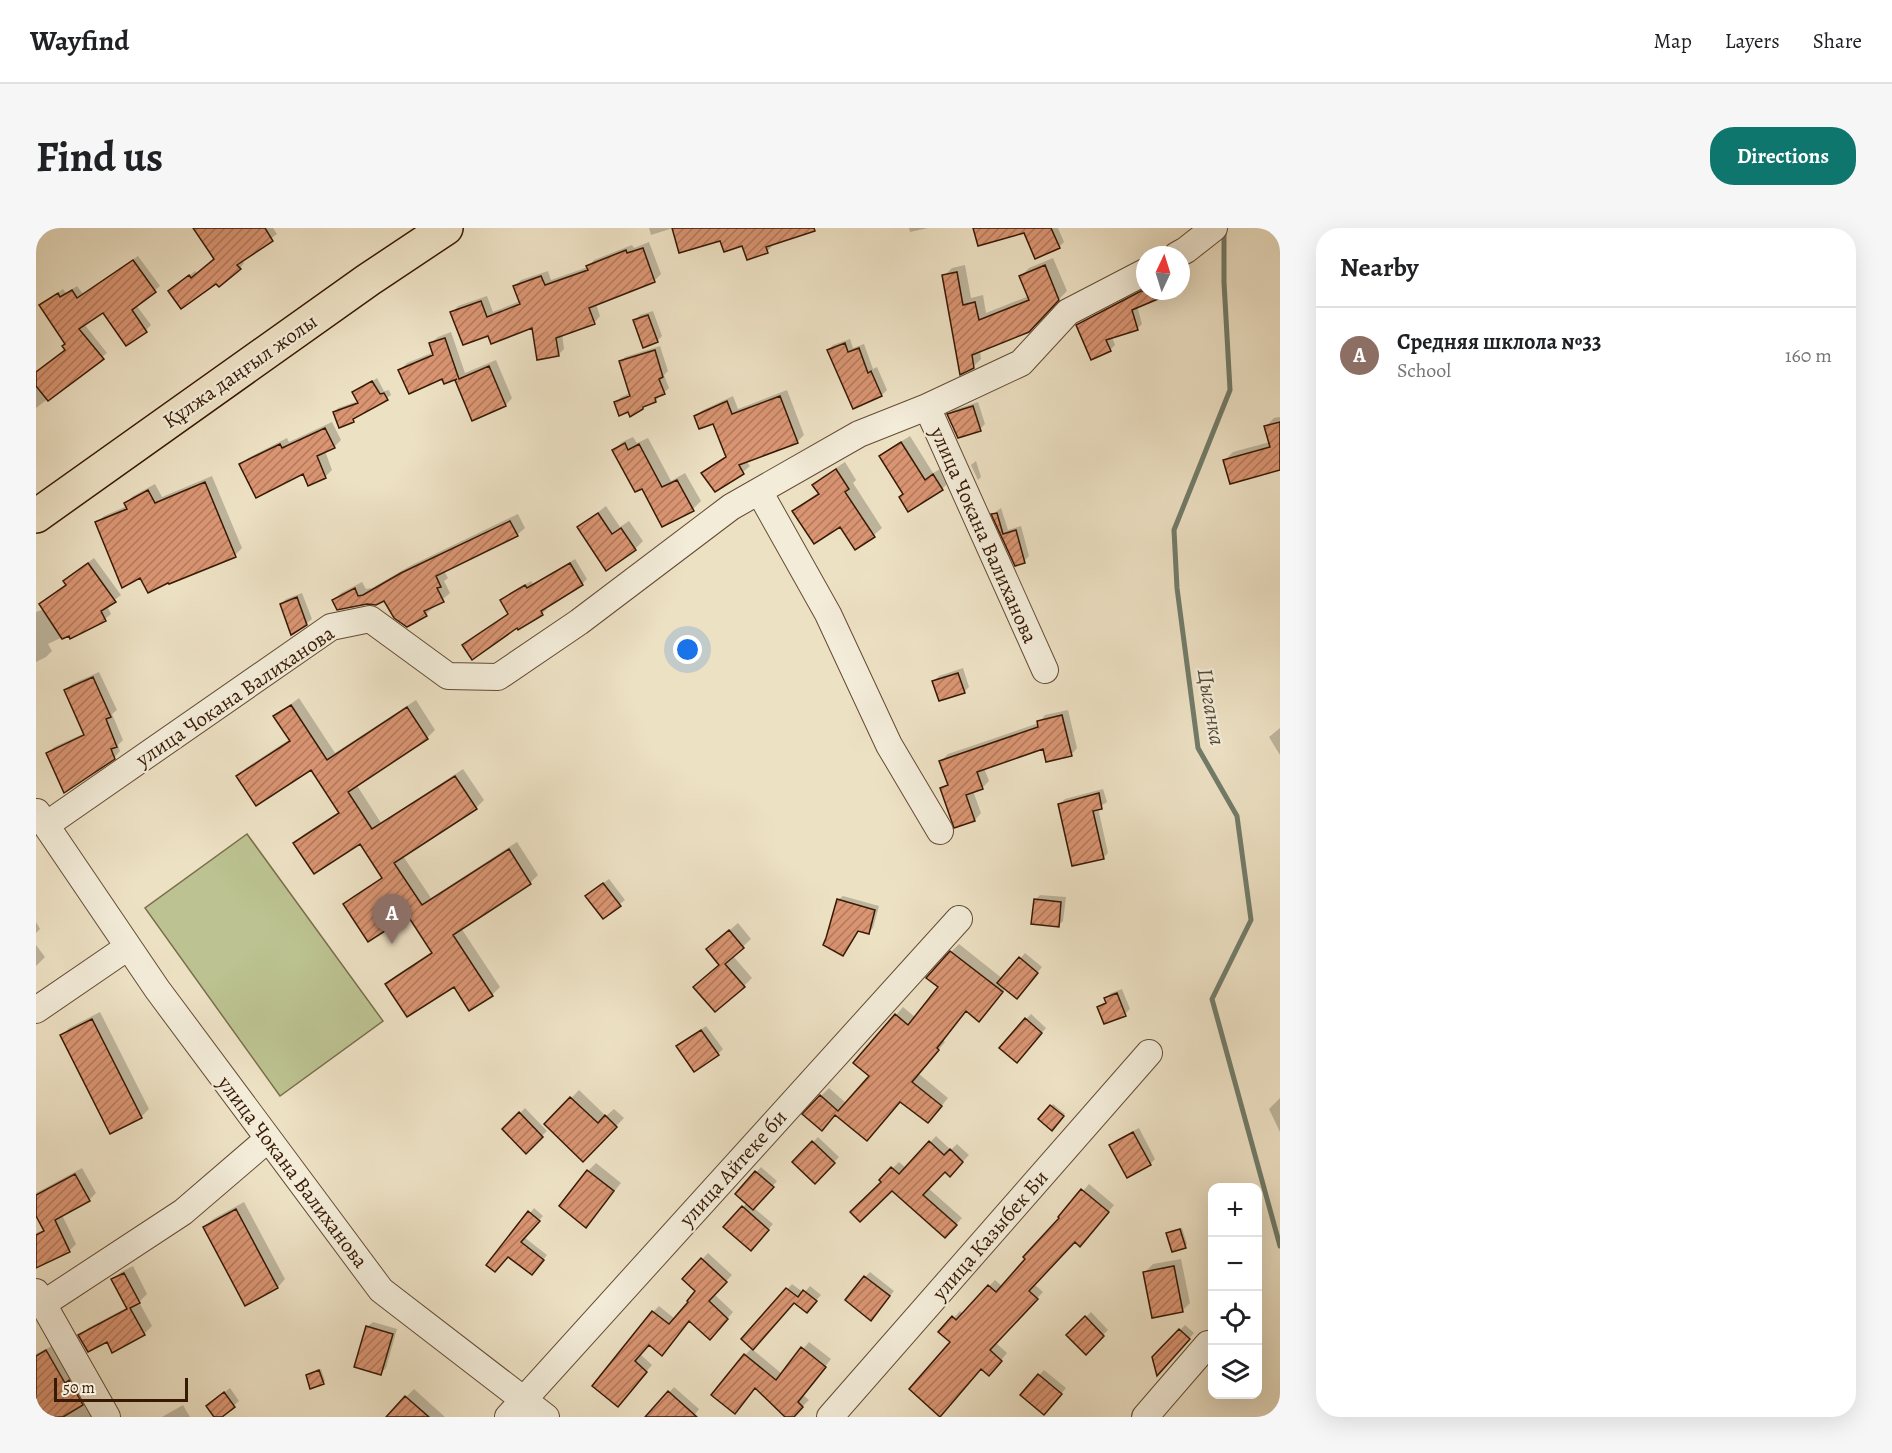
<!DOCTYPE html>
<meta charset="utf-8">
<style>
body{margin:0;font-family:Alegreya,serif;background:#f6f6f6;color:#202124}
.controls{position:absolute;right:18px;bottom:18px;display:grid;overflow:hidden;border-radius:12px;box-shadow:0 6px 24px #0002}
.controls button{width:54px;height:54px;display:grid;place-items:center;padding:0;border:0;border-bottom:2px solid #e0e0e0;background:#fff;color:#202124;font:30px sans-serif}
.compass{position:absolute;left:1100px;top:18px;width:54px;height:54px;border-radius:50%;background:#fff;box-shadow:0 6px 24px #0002;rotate:4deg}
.scale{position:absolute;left:18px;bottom:15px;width:134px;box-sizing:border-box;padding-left:6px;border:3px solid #371904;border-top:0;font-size:16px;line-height:21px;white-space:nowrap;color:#371904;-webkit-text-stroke:4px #f3ecd9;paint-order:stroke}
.you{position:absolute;left:652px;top:422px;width:21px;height:21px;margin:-15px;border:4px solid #fff;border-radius:50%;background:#1a73e8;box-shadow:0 0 0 9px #1a73e833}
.badge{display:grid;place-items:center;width:39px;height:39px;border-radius:50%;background:#0f766e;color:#fff;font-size:20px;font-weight:700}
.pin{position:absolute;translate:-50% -50px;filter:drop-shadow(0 2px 3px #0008)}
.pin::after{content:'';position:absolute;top:32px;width:21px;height:18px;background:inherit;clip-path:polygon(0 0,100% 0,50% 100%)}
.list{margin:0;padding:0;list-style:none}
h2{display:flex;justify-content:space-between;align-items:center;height:78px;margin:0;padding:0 24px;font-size:26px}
h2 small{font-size:20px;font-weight:400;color:#757577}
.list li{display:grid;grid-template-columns:39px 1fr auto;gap:18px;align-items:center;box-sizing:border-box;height:96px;padding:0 24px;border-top:2px solid #e0e0e0}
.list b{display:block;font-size:22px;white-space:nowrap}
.list p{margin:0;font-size:20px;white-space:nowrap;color:#757577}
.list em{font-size:20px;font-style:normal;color:#757577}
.icon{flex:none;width:33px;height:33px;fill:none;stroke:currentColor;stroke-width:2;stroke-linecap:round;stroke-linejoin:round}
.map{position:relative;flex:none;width:1244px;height:1189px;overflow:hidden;border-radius:24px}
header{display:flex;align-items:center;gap:36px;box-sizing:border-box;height:84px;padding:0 30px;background:#fff;border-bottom:2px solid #e0e0e0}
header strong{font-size:28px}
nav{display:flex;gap:33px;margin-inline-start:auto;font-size:21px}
.intro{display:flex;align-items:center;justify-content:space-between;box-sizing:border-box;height:144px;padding:0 36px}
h1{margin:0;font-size:42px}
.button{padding:15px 27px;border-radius:24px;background:#0f766e;color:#fff;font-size:21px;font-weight:700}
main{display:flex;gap:36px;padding:0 36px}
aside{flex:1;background:#fff;border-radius:24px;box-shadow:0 6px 24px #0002}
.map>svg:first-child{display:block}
</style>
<header>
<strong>Wayfind</strong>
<nav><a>Map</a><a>Layers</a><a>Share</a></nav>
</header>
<div class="intro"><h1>Find us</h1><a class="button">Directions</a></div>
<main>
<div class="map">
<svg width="1244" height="1189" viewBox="0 0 1244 1189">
<defs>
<pattern id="building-hatch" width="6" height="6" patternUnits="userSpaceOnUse" patternTransform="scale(1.5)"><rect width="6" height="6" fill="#da9573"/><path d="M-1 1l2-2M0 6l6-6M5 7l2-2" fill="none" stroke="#b2795c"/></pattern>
</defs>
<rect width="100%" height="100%" fill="#ede1c4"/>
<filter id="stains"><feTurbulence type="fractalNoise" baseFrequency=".00333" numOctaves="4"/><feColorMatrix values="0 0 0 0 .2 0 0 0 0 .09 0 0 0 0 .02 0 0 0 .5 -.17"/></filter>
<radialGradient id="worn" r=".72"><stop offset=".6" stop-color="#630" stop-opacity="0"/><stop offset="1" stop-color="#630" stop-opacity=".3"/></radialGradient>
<path fill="#bcc291" stroke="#7a6e4a" stroke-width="1.5" d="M211,606L347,793L244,868L109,680Z"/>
<path fill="#0003" d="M165,0H237L241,6L206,32L208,35L204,40L180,54L134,63L159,43L161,46L179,31Z
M613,0H637L615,7Z
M638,0H761L736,15L737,17L731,24Z
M873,0H892L874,4Z
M989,0H1022L1028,14L1023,19Z
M1239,0H1244V15Z
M613,14L625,46L618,53L560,76L564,88L558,95L526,106L528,121L522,127L497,98L453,106L416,85L422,78L451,68L457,84L484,73L479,58L485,52L512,43L515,52L552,39L558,32L596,17L598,20Z
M102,28L124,58L100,77L115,97L110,102L67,83L48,96L71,125L0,180V145L31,121V116L5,77L27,61L30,65L41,58L47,66Z
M1017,30L1031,63L992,103L944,122L945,131L937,139L908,48L916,40L929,37L935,70L947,67L950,85L993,68L985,48L993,40Z
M1109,60V63H1136L1101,78L1106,96L1101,101L1076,109L1079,117L1074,122L1042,98L1047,93Z
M617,83L626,108L621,113L599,92L604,87Z
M415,104L429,145L460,132L476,170L470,177L437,191L420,153L425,149L409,154L407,149L364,142L371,135L398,124L395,115L402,109Z
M814,111L817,120L828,116L837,141L841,139L851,162L846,167L792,122L797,117Z
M624,118L632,143L628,147L633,160L619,173L593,182L580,174L585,169L594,165L584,134L589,129Z
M341,150L348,163L353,162L355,167L317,192L303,198L298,184L302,180L322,173L318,165Z
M751,162L768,207L761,214L710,233L714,238L707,244L679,262L667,245L691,227L678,194L660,188L667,182L697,168L702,181Z
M942,174L949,196L944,201L913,187L917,182Z
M1244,189V241L1189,232L1197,224L1234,214L1230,198L1238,190Z
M296,194L305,212L298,219L289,223L296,242L289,249L205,237L212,230L251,210L253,214Z
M874,208L897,245L906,240L914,253L906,261L868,265L845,229L853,221Z
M597,209L601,215L612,210L635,253L649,245L665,273L657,281L606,259L578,222L586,214Z
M940,233L945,249L942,252L935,237Z
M809,234L820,252L817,255L846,300L838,307L758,283L766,276L783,264L778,257L786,249Z
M176,248L206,320L199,327L104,347L61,295L68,288L91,278L90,275L97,268L119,256L126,269Z
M570,278L584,299L593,293L607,313L599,321L543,299Z
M965,280L972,302L985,298L993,328L988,333L979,336L957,286Z
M482,286L489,300L481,307L408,343L412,350L408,353L414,365L390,386L349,371L298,372L305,365L326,354L330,361L336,360L374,338Z
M58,330L85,367L71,378L75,386L69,391L35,409L33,406L12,416L16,423L10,429L0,434V384L8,381L5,376L31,356L29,353L35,347Z
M539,331L551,351L546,356L510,378L511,381L506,386L482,398L428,417L473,385L466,372L471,367L495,353L497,356Z
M266,365L276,391L270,396L245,376L250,371Z
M927,440L933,459L928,464L898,453L903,448Z
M63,444L81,482L76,486L87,512L82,517L84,523L78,530L12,526L18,519L49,505L30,462L36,456Z
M263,470L299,525L380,472L399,502L391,510L320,556L345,595L427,541L448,572L440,580L367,628L395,670L481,614L502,647L494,655L425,700L464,759L456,767L418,756H351L359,748L396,724L372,686L309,676L317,668L347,649L325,614L259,615L267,607L304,583L276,540L202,548L210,540L254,511L239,488Z
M1032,482L1041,520L1035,527L1008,519L948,540L953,553L946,560L937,563L945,585L939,592L919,599L906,561L912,554L905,533L912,526L1003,495L1009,487Z
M1244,500V527L1233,509Z
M1067,561L1071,574L1062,580L1072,625L1067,630L1024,576L1029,571Z
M573,651L589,672L567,689L556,663Z
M1004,667L1030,669L1027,693L1022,698L999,672Z
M807,668L843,678L837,700L832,705L823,702L811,722L802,672Z
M0,694L4,701L0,705Z
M702,695L715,711L697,728L716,750L708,758L685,737L680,714Z
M923,716L967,751L989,725L1006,739L986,764L970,760L951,784L931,782L907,812L909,814L883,846L912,870L899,886L865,872L830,911L785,868L793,860L810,875L835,847L860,787L867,779L880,790L904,759L915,724Z
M0,717L9,729L0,738Z
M1086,761L1094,781L1089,786L1063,779L1071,773L1070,770L1075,765Z
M64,784L113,881L105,889L75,904L26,808L33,800Z
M995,786L1010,800L985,828L990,791Z
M670,798L687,821L682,826L647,814Z
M543,862L570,888L578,881L588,890L547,932L510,896Z
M1244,870V904L1233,881Z
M1017,876L1029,886L1016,901L1004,891Z
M489,880L511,903L490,923L468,901Z
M1103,900L1119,931L1114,936L1091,948L1075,917L1080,912Z
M900,908L915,922L921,916L933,927L914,947L909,942L892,960L926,990L915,1002L845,952L863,934L870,940Z
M782,909L803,929L779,954L758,934Z
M560,935L585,955L550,998L552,943Z
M725,939L741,953L718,980L737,996L720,1016L707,979L711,975L701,966Z
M46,940L60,965L53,972L26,987L40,1016L33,1023L0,1031V1005L9,1001L0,985V965Z
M1053,956L1078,977L1051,1010L1039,1012L998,1056L1007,1064L960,1115L971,1125L959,1140L916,1114L905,1104L924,1083L927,1086L959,1052L967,1059Z
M208,974L249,1051L242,1059L210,1076L169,999L177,991Z
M498,980L507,988L488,1009L511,1027L500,1041L472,1027L452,1036Z
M1146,1000L1151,1016L1149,1018L1132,1005Z
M672,1025L696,1047L678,1066L697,1084L680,1104L654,1092L632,1120L613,1116L604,1126L616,1137L581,1177L617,1084L623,1078L639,1091L661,1063L648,1051Z
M1145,1031L1154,1075L1146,1083L1109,1044L1117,1036Z
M97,1038L111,1066L103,1074L116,1098L108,1106L71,1112L44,1108L52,1100L92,1079L77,1052L85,1044Z
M834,1044L858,1063L840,1086L829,1049Z
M756,1056L768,1065L774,1058L785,1067L775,1078L758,1073L716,1121L746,1146L773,1114L795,1131L767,1167L773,1172L756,1189H751L709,1127L717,1119L707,1111Z
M1055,1084L1072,1102L1050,1124L1032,1107Z
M337,1094L361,1101L350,1140L345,1145L331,1099Z
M1149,1097L1158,1105L1122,1145L1118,1130Z
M18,1117L64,1189H0V1126Z
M285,1141L289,1153L287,1155L271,1147Z
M1008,1142L1030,1160L1013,1180L986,1166Z
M638,1159L663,1181L657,1189H611Z
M194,1160L203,1173L184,1189H180L177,1173Z
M378,1161L409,1189H363L370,1169Z
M147,1177L154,1189H126Z"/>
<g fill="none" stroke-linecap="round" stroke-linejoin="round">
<path stroke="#727c6a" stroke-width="5" d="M1188,0V54L1194,162L1138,302L1141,360L1162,520L1201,588L1215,692L1176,771L1244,1018"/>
</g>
<path fill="url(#building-hatch)" stroke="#371904" stroke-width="1.5" d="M157,0H229L237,13L201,37L205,41L183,59L180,56L145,81L132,63L153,47L155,50L178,31Z
M636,0H778L779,3L730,19L732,25L711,32L706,18L688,24L684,13L643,25Z
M937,0H1015L1024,20L999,31L988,5L942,18Z
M607,20L619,54L553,80L559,96L520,110L523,128L501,132L496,100L455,116L452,108L427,117L414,84L445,73L451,89L484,76L477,58L505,48L509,57L552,42L550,38L590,22L591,25Z
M97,32L120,64L96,82L111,104L90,118L67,85L43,101L68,131L12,173L0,158V144L29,122L26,118L29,116L3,77L22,65L24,69L36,62L41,70Z
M1009,37L1023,72L993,104L936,127L938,140L924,147L906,47L921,44L927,77L939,74L943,92L993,72L983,48Z
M1105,63H1141L1096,82L1102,102L1070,112L1075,123L1055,132L1040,97Z
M612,87L622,114L607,120L597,92Z
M409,110L423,151L453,138L470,178L436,193L419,152L421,151L408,156L406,151L373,166L362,142L397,127L393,115Z
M809,115L812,124L823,120L832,145L835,143L846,168L817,181L791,122Z
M619,122L627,149L623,151L629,166L619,170L620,174L607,179V181L594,189L592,184L583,188L578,174L594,168L583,133Z
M336,153L344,166L348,165L352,172L317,191L318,194L303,200L297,184L322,175L316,164Z
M744,168L762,215L703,237L708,246L679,264L665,245L690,229L677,196L663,201L658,188L691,173L696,186Z
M937,178L945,203L922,210L911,186Z
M1244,194V242L1194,256L1187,232L1234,219L1228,198Z
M289,200L299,220L281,228L290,250L272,258L267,246L220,270L203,236L244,216L246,220Z
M865,214L889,252L897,246L907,262L872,284L863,269L867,266L843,228Z
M589,215L592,222L603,216L626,259L641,252L658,283L626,299L606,261L599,264L576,222Z
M800,241L813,261L809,264L839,309L819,322L804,299L778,316L756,283L783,266L776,257Z
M169,254L200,329L133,356L132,355L112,365L104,350L86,360L59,294L91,281L88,275L112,262L119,275Z
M562,285L576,306L585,300L600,322L570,343L541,299Z
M961,285L967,306L980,302L989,335L979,338L955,286Z
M474,293L482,308L400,348L405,359L401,360L408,374L388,383L391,388L371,399L358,390L348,373L340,377L331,376L301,382L296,372L319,360L322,368L327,367L365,345Z
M52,335L80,374L65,383L70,393L34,411L33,408L26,411L3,376L30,357L27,353Z
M534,335L547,357L505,383L507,387L482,402L481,400L436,432L426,417L472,386L464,372L489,357L491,360Z
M261,369L271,397L255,407L244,376Z
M922,445L929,465L903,473L896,453Z
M57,449L75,489L70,491L81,519L75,521L79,531L28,565L10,525L48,507L28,462Z
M255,477L291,532L371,479L392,511L312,564L336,601L419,548L441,581L358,635L386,677L473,621L495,656L417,707L457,768L433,783L418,759L371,789L349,756L396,725L372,688L332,714L307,676L346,650L324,616L278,646L257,615L303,585L275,542L220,578L200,548L254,513L237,488Z
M1026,487L1036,528L1010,534L1007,521L941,544L947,561L930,567L939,593L918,600L904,560L912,557L903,533L1002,499L1001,493Z
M1063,565L1066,581L1057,583L1068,631L1036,638L1022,576Z
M567,655L585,678L567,691L549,668Z
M801,671L839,682L833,706L822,703L807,728L787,717L790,710Z
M998,671L1025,674L1023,699L995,696Z
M693,702L708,720L689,736L709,759L679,784L657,759L683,737L670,721Z
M914,723L967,764L943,794L930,783L901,820L903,822L876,854L906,878L892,895L864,874L831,913L799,887L786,903L766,886L784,867L802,883L833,848L817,835L859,786L872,797L902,759L890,750Z
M983,729L1002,745L981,771L961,755Z
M1081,765L1090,788L1068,796L1061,779L1070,775L1068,770Z
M989,790L1006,805L981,835L963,820Z
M56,791L106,890L74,906L24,807Z
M665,802L683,827L658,844L640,818Z
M534,869L562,895L569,887L581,899L547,934L508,896Z
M1014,877L1028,888L1016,903L1002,891Z
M483,884L507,909L490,926L466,901Z
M1097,904L1115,937L1091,950L1073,917Z
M776,913L799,935L779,956L756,934Z
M893,913L908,927L914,921L927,934L914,949L909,944L887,967L921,997L909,1010L856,963L824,994L814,984L845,954L843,952L855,939L863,946Z
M551,942L578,963L550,1000L523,978Z
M719,943L738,959L717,982L699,966Z
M39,946L54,973L19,992L34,1024L0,1040V1007L8,1003L0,988V967Z
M1045,961L1073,984L1044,1019L1039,1014L993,1063L1002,1071L954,1122L966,1133L953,1148L945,1141L904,1189L873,1161L914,1114L902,1104L916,1088L920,1092L952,1057L960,1064L989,1031L987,1029L1023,990L1022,989Z
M706,978L733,1002L715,1023L687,999Z
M200,981L242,1060L209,1078L167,999Z
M492,983L504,993L485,1014L508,1032L496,1047L472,1029L459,1044L450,1037Z
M1144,1001L1150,1020L1136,1024L1130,1005Z
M665,1030L691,1054L673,1073L692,1091L674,1112L653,1093L626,1128L613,1117L599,1133L611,1144L582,1179L556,1158L616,1083L633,1096L652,1074L651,1073L659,1063L646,1051Z
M1138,1038L1147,1084L1116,1090L1107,1044Z
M88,1045L104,1075L94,1080L109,1107L76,1125L71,1114L52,1124L42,1107L91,1081L75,1051Z
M828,1048L854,1068L835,1093L809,1072Z
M750,1060L762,1069L767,1062L781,1073L771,1085L758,1075L717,1122L705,1111Z
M1049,1088L1068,1108L1050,1127L1030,1107Z
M330,1098L357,1106L345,1147L318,1139Z
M1143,1101L1154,1111L1121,1148L1116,1129Z
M765,1119L790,1139L762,1174L767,1179L758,1189H749L719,1160L699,1186L675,1167L708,1126L740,1152Z
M10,1122L29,1155L33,1152L47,1177L27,1189H0V1128Z
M283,1142L288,1156L274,1161L270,1147Z
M1002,1146L1026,1166L1008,1187L984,1167Z
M632,1163L661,1189H609Z
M188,1164L199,1179L186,1189H178L170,1178Z
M369,1168L393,1189H350Z"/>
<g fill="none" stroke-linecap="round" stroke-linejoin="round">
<defs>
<path id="minor" d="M1141,27L1150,22L1178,0
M891,179L985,135L1032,84L1109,44
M723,263L792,386L853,517L904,603
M1,584L121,761L345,1062L510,1189
M10,597L295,399L334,391L412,448L462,449L543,394L695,279L823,206L891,179L1009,442
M0,782L92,719
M0,1064L7,1076L147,984L232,911
M7,1076L71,1189
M472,1189L923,691
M794,1189L1113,825
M1109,1189L1172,1116"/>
<path id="major" d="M0,288L332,52L410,0"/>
</defs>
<use href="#minor" stroke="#644b34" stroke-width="28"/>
<use href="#major" stroke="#371904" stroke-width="36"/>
<use href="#minor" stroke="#f3ecd9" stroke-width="26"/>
<use href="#major" stroke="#ede1c4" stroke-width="33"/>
</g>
<g text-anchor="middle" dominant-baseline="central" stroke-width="4.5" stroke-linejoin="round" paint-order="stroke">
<g font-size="21" fill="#371904" stroke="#f3ecd9">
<text transform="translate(204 143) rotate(-35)">Құлжа даңғыл жолы</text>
<text transform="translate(948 307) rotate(66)">улица Чокана Валиханова</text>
<text transform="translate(199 468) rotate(-34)">улица Чокана Валиханова</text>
<text transform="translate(697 940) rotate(-48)">улица Айтеке би</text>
<text transform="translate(257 944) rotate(53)">улица Чокана Валиханова</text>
<text transform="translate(954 1007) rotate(-49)">улица Казыбек Би</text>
</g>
<g font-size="22" font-style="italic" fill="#554b37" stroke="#f3ecd9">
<text transform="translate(1175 479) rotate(80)">Цыганка</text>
</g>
</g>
<rect width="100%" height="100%" filter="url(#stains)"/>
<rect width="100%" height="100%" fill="url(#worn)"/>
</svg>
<div class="controls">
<button>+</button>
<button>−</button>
<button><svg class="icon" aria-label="locate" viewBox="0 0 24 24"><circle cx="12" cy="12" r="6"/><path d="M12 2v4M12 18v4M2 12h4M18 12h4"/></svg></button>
<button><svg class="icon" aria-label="layers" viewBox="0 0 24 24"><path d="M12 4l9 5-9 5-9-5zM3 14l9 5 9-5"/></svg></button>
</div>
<svg class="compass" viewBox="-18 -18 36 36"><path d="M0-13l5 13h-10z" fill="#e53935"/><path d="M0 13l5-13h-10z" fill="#757577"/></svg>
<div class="scale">50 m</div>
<div class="you"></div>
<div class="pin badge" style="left:356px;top:716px;background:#8d6e63">A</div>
</div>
<aside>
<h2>Nearby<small></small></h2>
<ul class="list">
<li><span class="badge" style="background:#8d6e63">A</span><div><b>Средняя шклола №33</b><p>School</p></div><em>160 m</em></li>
</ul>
</aside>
</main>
